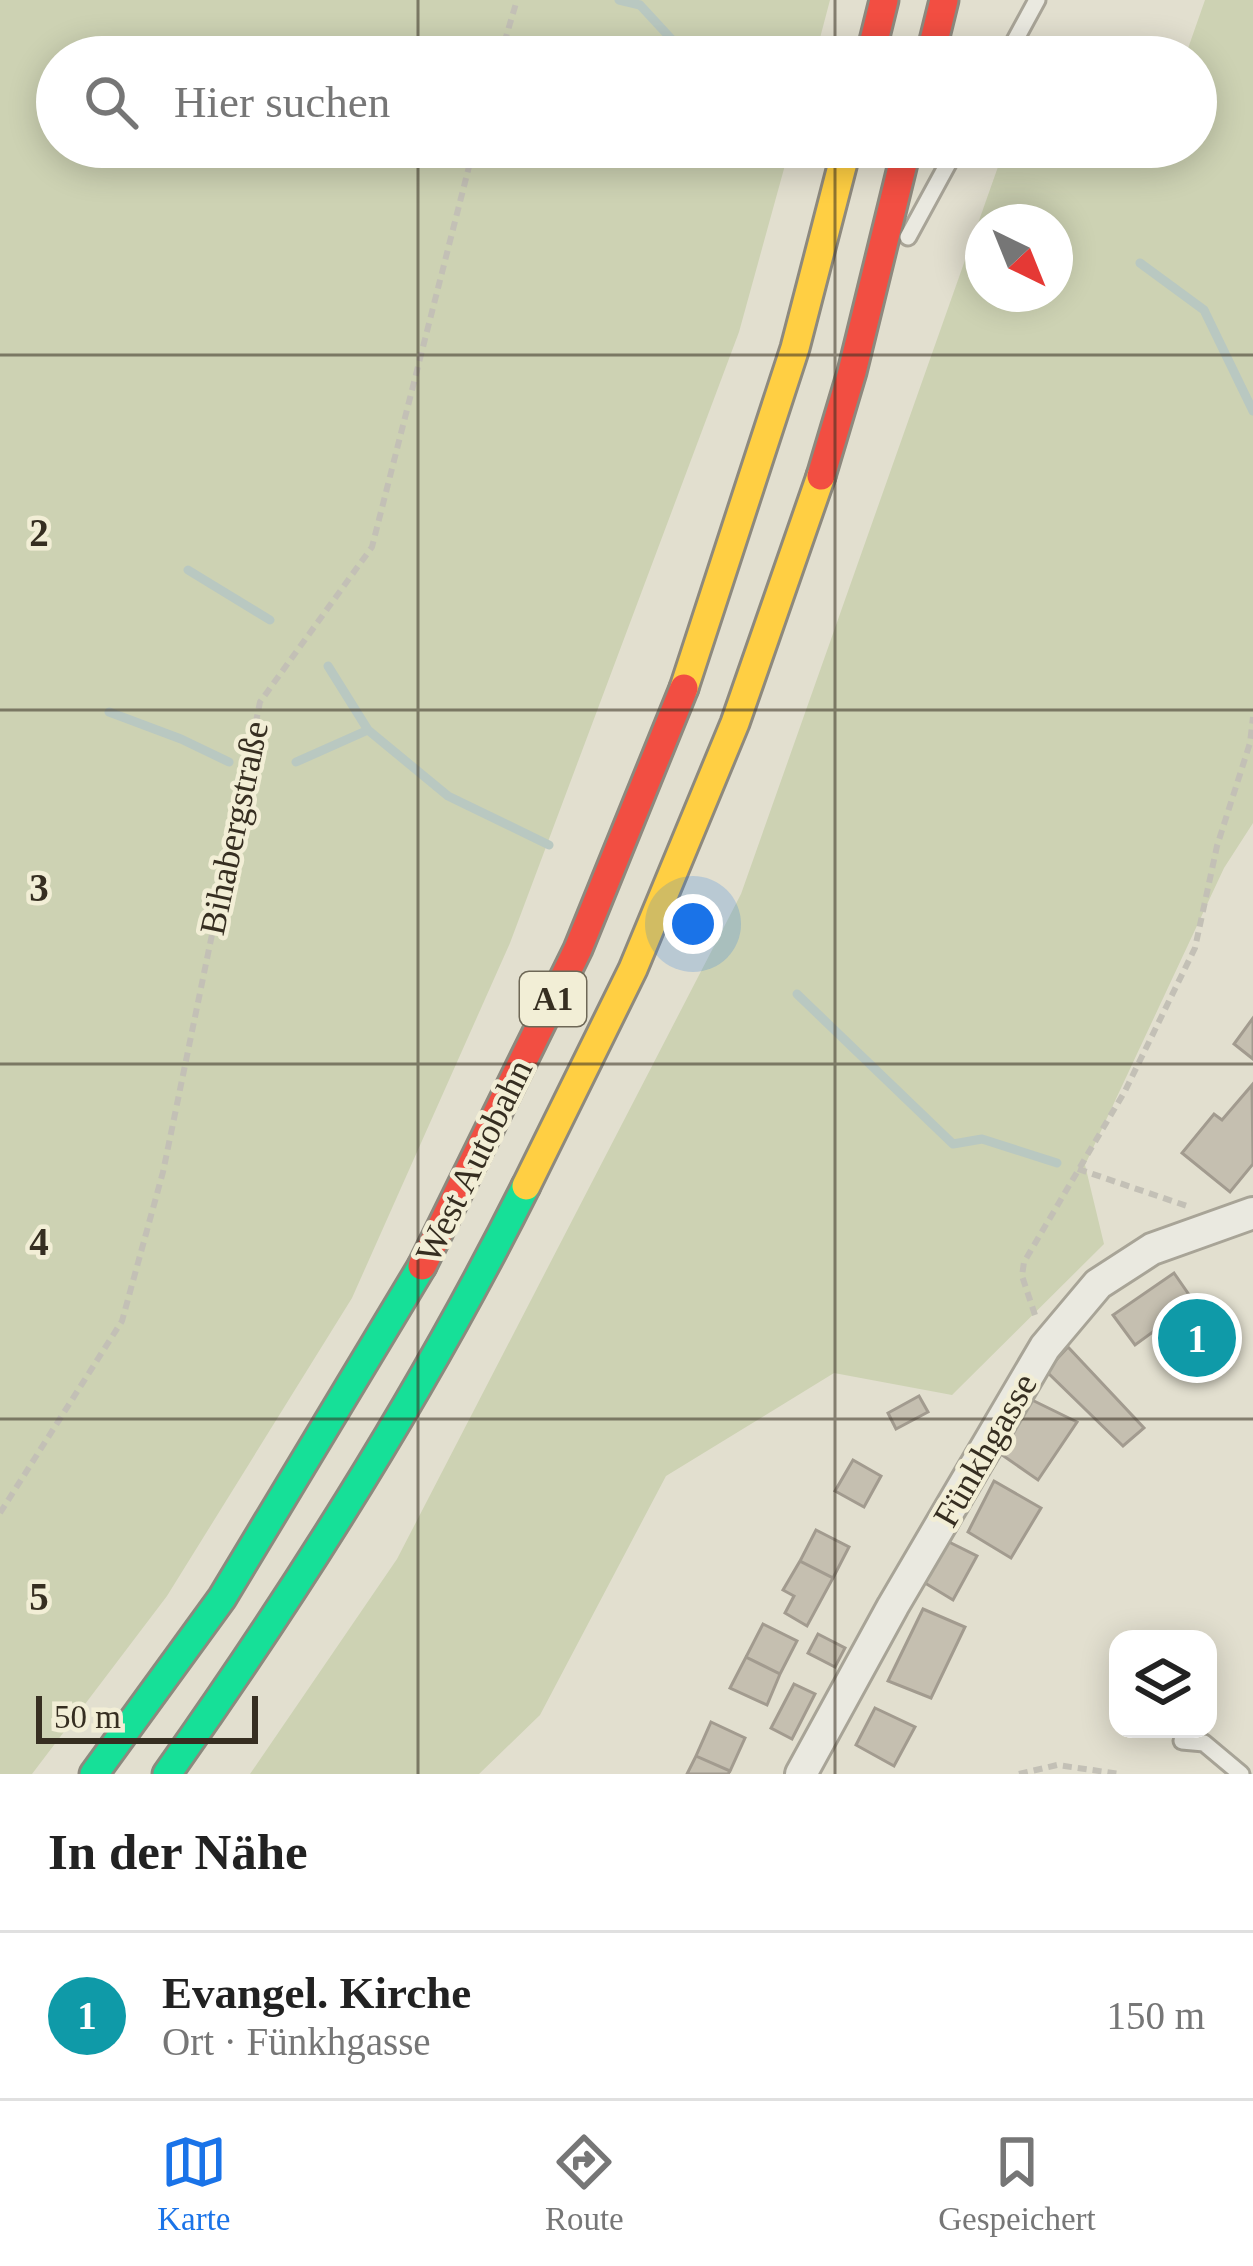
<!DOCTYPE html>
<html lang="de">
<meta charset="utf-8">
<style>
body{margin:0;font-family:"Times New Roman",serif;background:#f6f6f6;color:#222}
.controls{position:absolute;right:36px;bottom:36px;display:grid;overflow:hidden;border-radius:24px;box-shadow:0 6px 30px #0003}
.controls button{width:108px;height:108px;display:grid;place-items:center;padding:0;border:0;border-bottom:3px solid #e0e0e0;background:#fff;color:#222;font:60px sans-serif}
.compass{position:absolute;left:965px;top:204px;width:108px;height:108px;border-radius:50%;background:#fff;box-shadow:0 6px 30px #0003;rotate:137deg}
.scale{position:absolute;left:36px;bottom:30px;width:222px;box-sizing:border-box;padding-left:12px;border:6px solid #362e21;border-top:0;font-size:33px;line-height:42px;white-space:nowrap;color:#362e21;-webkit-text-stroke:9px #f2eed6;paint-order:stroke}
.you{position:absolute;left:693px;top:924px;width:42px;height:42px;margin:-30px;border:9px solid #fff;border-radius:50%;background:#1a73e8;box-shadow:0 0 0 18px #1a73e833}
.badge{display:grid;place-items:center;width:78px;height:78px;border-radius:50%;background:#1a73e8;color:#fff;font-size:39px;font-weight:700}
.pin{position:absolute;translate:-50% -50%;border:6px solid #fff;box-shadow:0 3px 12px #0006}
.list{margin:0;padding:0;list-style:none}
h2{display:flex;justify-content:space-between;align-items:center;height:156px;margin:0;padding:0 48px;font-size:51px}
h2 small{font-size:39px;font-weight:400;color:#767676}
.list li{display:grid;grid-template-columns:78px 1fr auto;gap:36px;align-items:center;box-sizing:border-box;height:168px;padding:0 48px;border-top:3px solid #e0e0e0}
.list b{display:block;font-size:45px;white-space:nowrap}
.list p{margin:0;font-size:39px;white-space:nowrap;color:#767676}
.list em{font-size:39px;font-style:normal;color:#767676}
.icon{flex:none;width:66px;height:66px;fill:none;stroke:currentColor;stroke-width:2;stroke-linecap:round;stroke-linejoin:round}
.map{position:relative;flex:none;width:1253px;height:1774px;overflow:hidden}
.search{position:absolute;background:#fff;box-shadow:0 6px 30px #0003;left:36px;right:36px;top:36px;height:132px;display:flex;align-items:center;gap:30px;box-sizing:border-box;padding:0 42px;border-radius:66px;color:#767676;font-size:45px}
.sheet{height:324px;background:#fff}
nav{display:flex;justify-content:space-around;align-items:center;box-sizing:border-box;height:168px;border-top:3px solid #e0e0e0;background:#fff;font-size:33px;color:#767676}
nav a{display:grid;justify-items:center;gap:6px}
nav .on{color:#1a73e8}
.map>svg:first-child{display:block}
</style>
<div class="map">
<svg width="1253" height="1774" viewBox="0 0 1253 1774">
<rect width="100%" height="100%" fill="#e2dfcf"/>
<path fill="#cdd2b3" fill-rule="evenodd" d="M0,0H830L815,57H57V147H790L739,332L510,943L352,1298L167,1596L32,1774H0Z
M1205,0H1253V823L1224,868L1085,1165L1104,1244L952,1395L834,1373L666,1476L540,1715L479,1774H250L397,1559L741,894L1005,147H1196V57H1185ZM1055,222V294H983V222Z"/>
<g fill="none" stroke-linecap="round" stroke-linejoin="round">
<path stroke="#b9c8c1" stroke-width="9" d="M619,0L640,5L688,57
M1140,263L1204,310L1253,411
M188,570L270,620
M328,666L368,730L448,796L549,845
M109,712L181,739L229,762
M296,762L368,730
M797,994L953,1144L982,1139L1057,1163"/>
</g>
<path fill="#c5bfb0" stroke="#a29b8f" stroke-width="3" d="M1253,1018V1059L1234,1044Z
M1252,1085L1253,1164L1230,1192L1182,1153L1214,1114L1222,1120Z
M1174,1273L1194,1302L1135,1345L1113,1315Z
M1204,1311L1224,1338L1191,1364L1170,1337Z
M1068,1347L1144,1428L1123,1446L1046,1371Z
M919,1396L928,1412L896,1429L888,1413Z
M1032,1400L1077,1422L1038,1480L998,1452Z
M853,1460L881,1476L864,1507L835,1491Z
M994,1481L1041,1508L1011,1558L968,1532Z
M816,1530L849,1547L833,1578L800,1561Z
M947,1541L977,1556L953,1600L925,1583Z
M800,1561L833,1578L807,1626L785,1613L794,1596L783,1590Z
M923,1609L965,1627L931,1698L888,1681Z
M763,1624L797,1641L780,1674L746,1657Z
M818,1634L845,1648L835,1667L808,1653Z
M746,1657L780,1674L767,1705L730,1688Z
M794,1684L815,1694L792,1739L771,1728Z
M875,1708L915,1727L894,1766L856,1745Z
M711,1722L745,1738L730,1771L696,1756Z
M696,1756L730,1771L728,1774H687Z"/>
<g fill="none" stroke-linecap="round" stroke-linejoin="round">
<defs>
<path id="lane" d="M1006,57L1037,0
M908,237L957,147
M1182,1741L1204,1743L1241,1774"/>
<path id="street" d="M801,1774L893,1606L1045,1347L1098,1284L1152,1249L1253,1213"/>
<path id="fast" d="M94,1774L222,1598L422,1266
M167,1774C300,1586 423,1392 526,1186"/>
<path id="slow" d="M684,688L795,348L847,147
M526,1186L633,969L735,723L821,476"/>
<path id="jam" d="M870,57L884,0
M930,57L944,0
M821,476L852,372L907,147
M422,1266L578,949L684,688"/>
</defs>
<use href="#lane" stroke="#a8a497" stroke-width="21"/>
<use href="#street" stroke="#a8a497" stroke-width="36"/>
<use href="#fast" stroke="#8d897e" stroke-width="33"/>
<use href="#slow" stroke="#8d897e" stroke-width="33"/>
<use href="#jam" stroke="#8d897e" stroke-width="33"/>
<path stroke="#c3c0b6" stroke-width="6" stroke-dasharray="9 6" stroke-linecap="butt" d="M500,57L517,0
M1078,1169L1187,1206
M1035,1315L1022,1276L1024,1262L1125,1091L1195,948L1217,846L1250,743L1253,717
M0,1513L122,1321L163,1172L260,702L372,547L474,147
M1019,1774L1057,1765L1120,1774"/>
<use href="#lane" stroke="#eae9e0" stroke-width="15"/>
<use href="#street" stroke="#eae9e0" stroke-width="30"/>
<use href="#fast" stroke="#16e098" stroke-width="27"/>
<use href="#slow" stroke="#ffcf43" stroke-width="27"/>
<use href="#jam" stroke="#f24e42" stroke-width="27"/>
</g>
<path fill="none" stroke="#362e21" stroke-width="3" stroke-opacity="0.55" d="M418,0V57M835,0V57M418,147V1774M835,147V1774M0,355H1253M0,710H1253M0,1064H1253M0,1419H1253"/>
<g text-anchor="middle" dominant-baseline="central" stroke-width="9" stroke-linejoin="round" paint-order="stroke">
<rect fill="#f2eed6" stroke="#6e6857" stroke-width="3" x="520" y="972" width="66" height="54" rx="9"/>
<g font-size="33" font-weight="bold" fill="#362e21">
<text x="553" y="999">A1</text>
</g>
<g font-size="36" fill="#362e21" stroke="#f2eed6">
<text transform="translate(234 828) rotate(-78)">Bihabergstraße</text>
<text transform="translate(474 1161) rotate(-64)">West Autobahn</text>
<text transform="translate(985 1450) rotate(-60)">Fünkhgasse</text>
</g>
</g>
<g font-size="39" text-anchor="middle" font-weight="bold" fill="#362e21" stroke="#f2eed6" stroke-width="9" stroke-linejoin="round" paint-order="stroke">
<text x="39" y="546">2</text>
<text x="39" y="901">3</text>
<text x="39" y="1255">4</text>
<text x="39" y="1610">5</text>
</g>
</svg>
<div class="controls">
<button><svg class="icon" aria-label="layers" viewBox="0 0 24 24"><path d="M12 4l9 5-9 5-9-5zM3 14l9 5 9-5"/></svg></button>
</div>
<svg class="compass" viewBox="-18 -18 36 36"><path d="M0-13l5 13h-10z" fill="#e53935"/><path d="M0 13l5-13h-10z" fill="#767676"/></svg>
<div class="scale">50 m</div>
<div class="you"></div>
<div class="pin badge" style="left:1197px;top:1338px;background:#0f9aa8">1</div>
<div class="search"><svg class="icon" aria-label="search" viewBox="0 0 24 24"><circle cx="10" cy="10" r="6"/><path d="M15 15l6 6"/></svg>Hier suchen</div>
</div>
<section class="sheet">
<h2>In der Nähe<small></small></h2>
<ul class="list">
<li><span class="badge" style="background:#0f9aa8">1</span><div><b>Evangel. Kirche</b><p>Ort · Fünkhgasse</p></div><em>150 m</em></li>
</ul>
</section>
<nav>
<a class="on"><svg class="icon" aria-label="map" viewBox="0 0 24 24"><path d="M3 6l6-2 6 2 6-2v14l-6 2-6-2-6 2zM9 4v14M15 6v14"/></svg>Karte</a>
<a><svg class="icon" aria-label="directions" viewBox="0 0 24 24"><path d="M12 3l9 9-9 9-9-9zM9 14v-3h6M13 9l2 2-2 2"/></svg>Route</a>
<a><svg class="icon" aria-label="saved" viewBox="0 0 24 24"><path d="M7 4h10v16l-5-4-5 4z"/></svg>Gespeichert</a>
</nav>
